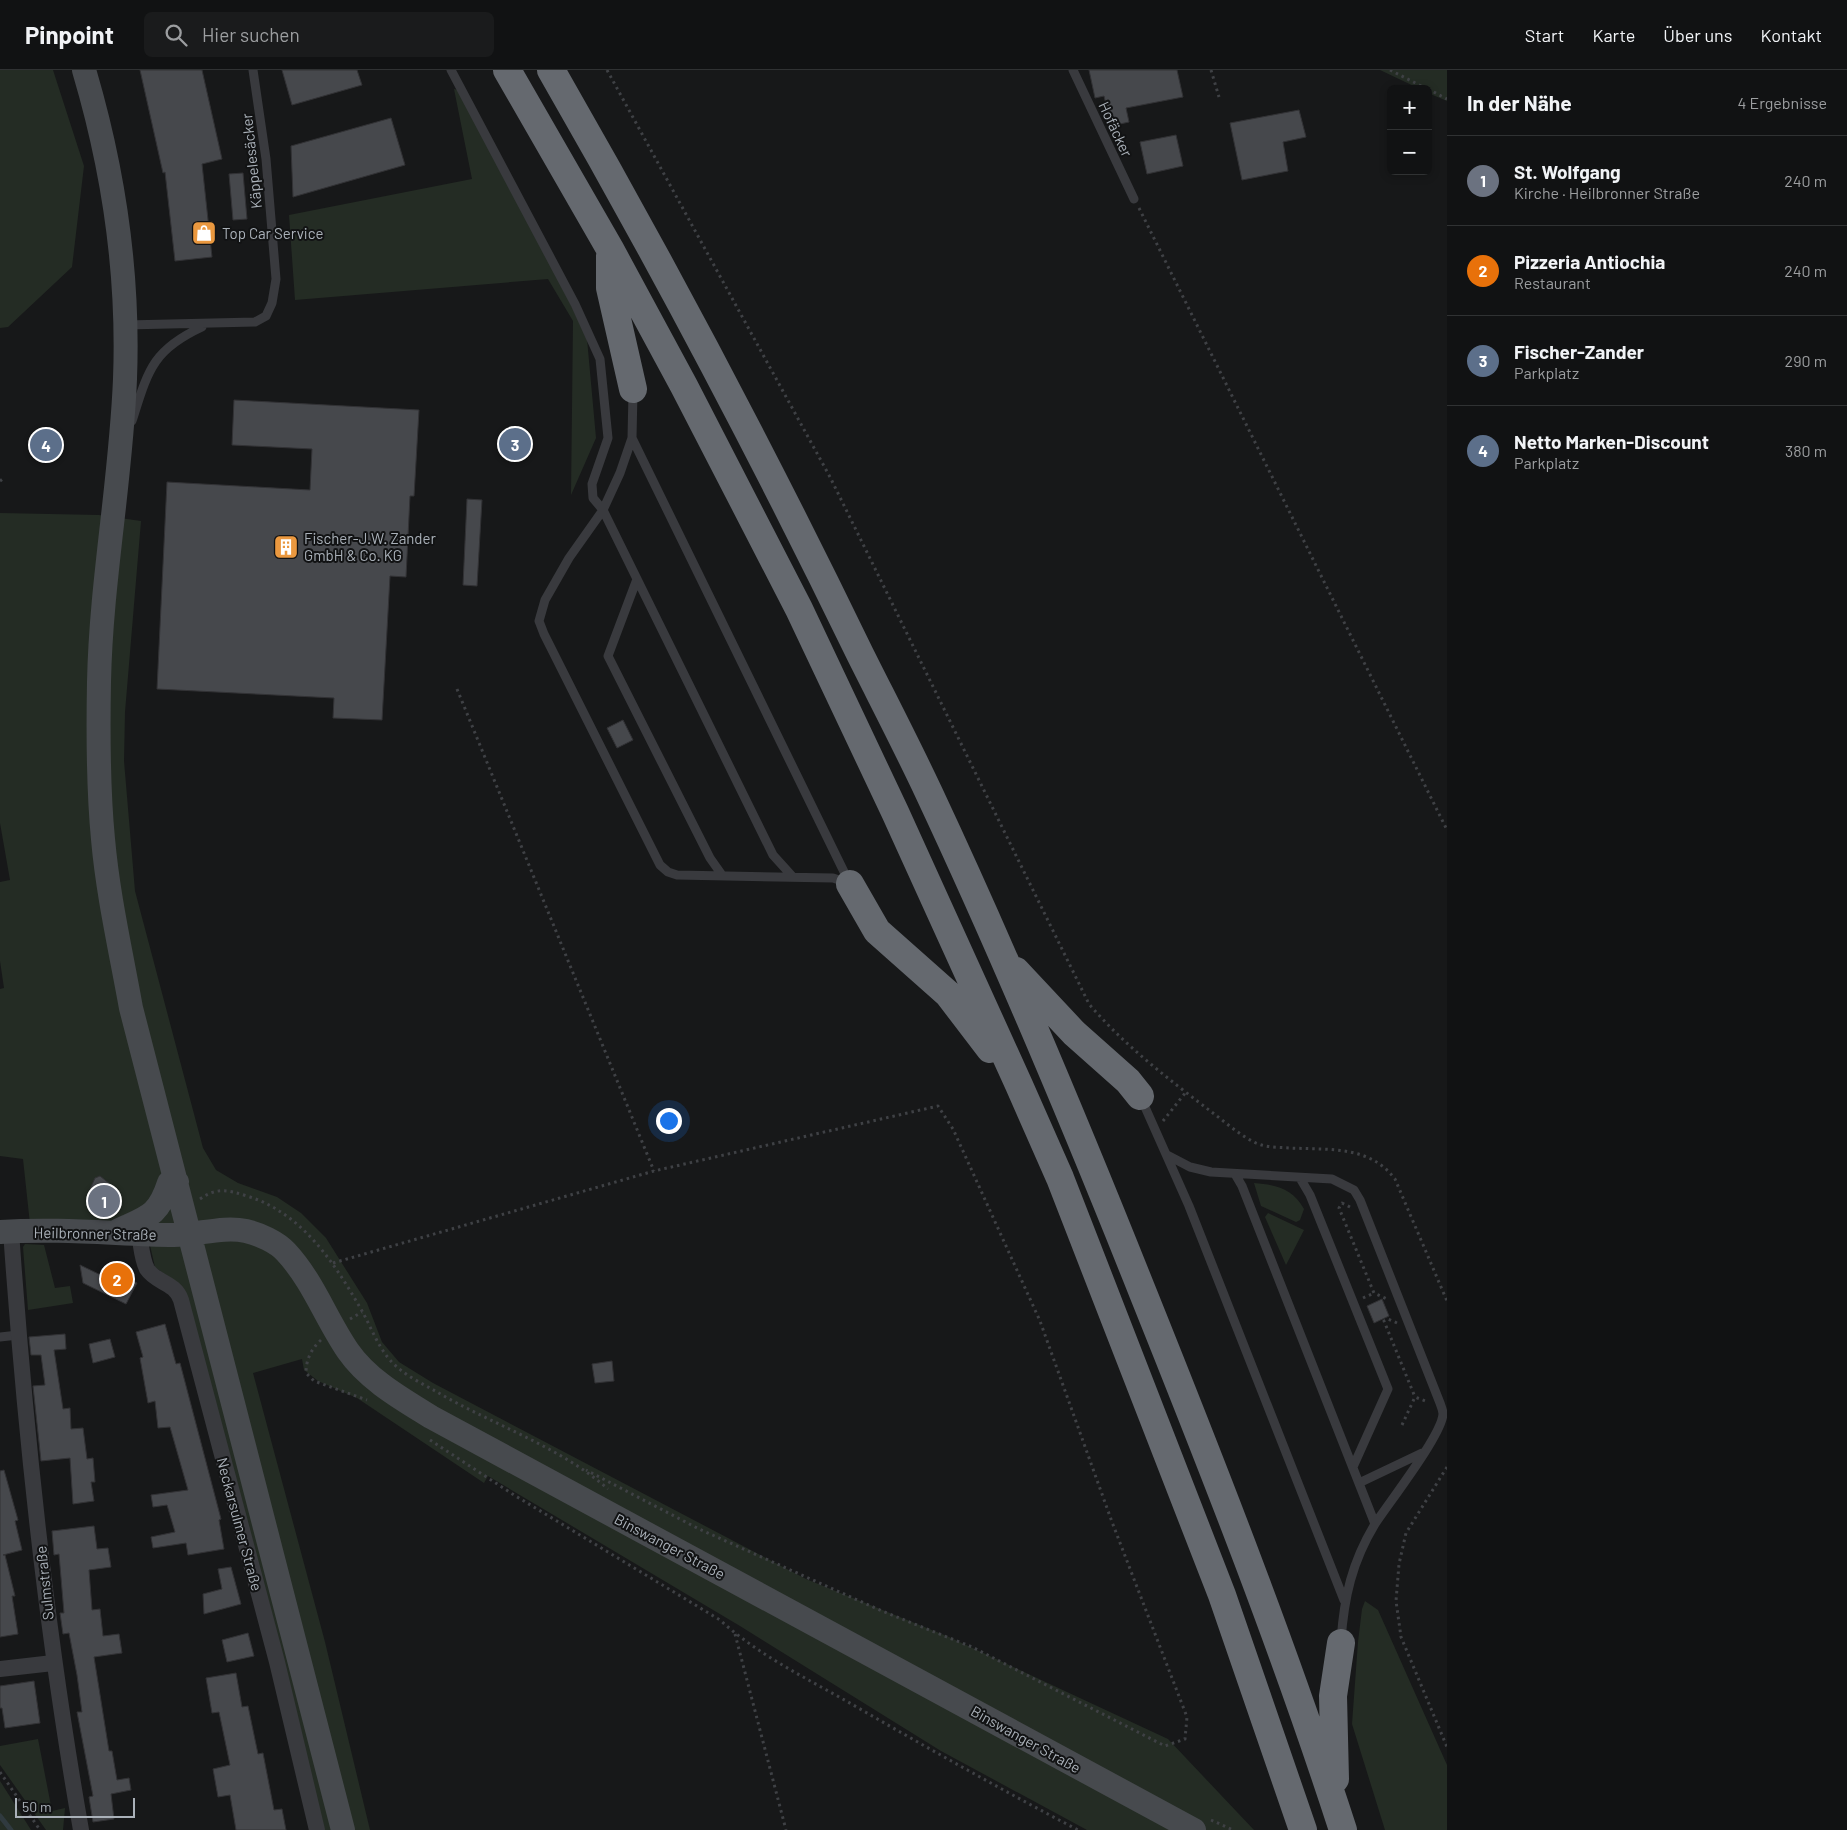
<!DOCTYPE html>
<html lang="de">
<meta charset="utf-8">
<style>
body{margin:0;font-family:Barlow,sans-serif;background:#1a1b1c;color:#f1f3f6}
.controls{position:absolute;right:15px;top:15px;display:grid;overflow:hidden;border-radius:8px;box-shadow:0 2px 8px #0003}
.controls button{width:45px;height:45px;display:grid;place-items:center;padding:0;border:0;border-bottom:1px solid #303233;background:#111213;color:#f1f3f6;font:25px sans-serif}
.scale{position:absolute;left:15px;bottom:12px;width:120px;box-sizing:border-box;padding-left:5px;border:2px solid #aab1b9;border-top:0;font-size:14px;line-height:18px;white-space:nowrap;color:#aab1b9;-webkit-text-stroke:4px #121314;paint-order:stroke}
.you{position:absolute;left:668px;top:1050px;width:18px;height:18px;margin:-12px;border:4px solid #fff;border-radius:50%;background:#1a73e8;box-shadow:0 0 0 8px #1a73e833}
.badge{display:grid;place-items:center;width:32px;height:32px;border-radius:50%;background:#ea983f;color:#fff;font-size:16px;font-weight:700}
.pin{position:absolute;translate:-50% -50%;border:2px solid #fff;box-shadow:0 1px 5px #0006}
.list{margin:0;padding:0;list-style:none}
h2{display:flex;justify-content:space-between;align-items:center;height:65px;margin:0;padding:0 20px;font-size:21px}
h2 small{font-size:16px;font-weight:400;color:#9c9ea0}
.list li{display:grid;grid-template-columns:32px 1fr auto;gap:15px;align-items:center;box-sizing:border-box;height:90px;padding:0 20px;border-top:1px solid #303233}
.list b{display:block;font-size:19px;white-space:nowrap}
.list p{margin:0;font-size:16px;white-space:nowrap;color:#9c9ea0}
.list em{font-size:16px;font-style:normal;color:#9c9ea0}
.icon{flex:none;width:28px;height:28px;fill:none;stroke:currentColor;stroke-width:2;stroke-linecap:round;stroke-linejoin:round}
.map{position:relative;flex:none;width:1447px;height:1760px;overflow:hidden}
header{display:flex;align-items:center;gap:30px;box-sizing:border-box;height:70px;padding:0 25px;background:#111213;border-bottom:1px solid #303233}
header strong{font-size:24px}
nav{display:flex;gap:28px;margin-inline-start:auto;font-size:18px}
.search{width:350px;height:45px;background:#1a1b1c;display:flex;align-items:center;gap:12px;box-sizing:border-box;padding:0 18px;border-radius:8px;color:#9c9ea0;font-size:19px}
main{display:flex}
aside{flex:1;background:#111213}
.map>svg:first-child{display:block}
</style>
<header>
<strong>Pinpoint</strong>
<div class="search"><svg class="icon" aria-label="search" viewBox="0 0 24 24"><circle cx="10" cy="10" r="6"/><path d="M15 15l6 6"/></svg>Hier suchen</div>
<nav><a>Start</a><a>Karte</a><a>Über uns</a><a>Kontakt</a></nav>
</header>
<main>
<div class="map">
<svg width="1447" height="1760" viewBox="0 0 1447 1760">
<rect width="100%" height="100%" fill="#171819"/>
<path fill="#242c24" d="M0,0H53L84,96L72,197L8,257L0,258Z
M1380,0H1447V31L1428,23V19H1420Z
M454,19L458,20L562,216L587,269L596,368L571,425L573,251L548,209L295,230L289,145L472,109Z
M0,443L99,445L141,451L125,642L124,691L135,821L203,1078L216,1100L238,1113L277,1127L301,1143L326,1168L367,1233L382,1272L399,1292L433,1313L806,1509L949,1567L1168,1669L1254,1760H1087L941,1681L740,1556L488,1406L484,1413L357,1328L318,1311L304,1300L302,1289L253,1303L325,1572L370,1760H324L182,1217L155,1197L143,1145L93,1155L30,1154L23,1089L0,1086V919L4,918L0,891V812L10,810L0,753Z
M1254,1113C1277,1115 1292,1118 1304,1139L1300,1150L1296,1152L1261,1136Z
M1268,1143L1304,1160L1286,1195L1265,1147Z
M25,1174L44,1175L55,1218L70,1216L73,1233L28,1240L23,1177Z
M1365,1531L1378,1540L1447,1695V1760H1385L1352,1654L1358,1572L1362,1539Z
M38,1669L52,1741L65,1738L63,1760H46L0,1695V1676Z
M0,1711L2,1714L31,1760H0Z"/>
<g fill="none" stroke-linecap="round" stroke-linejoin="round">
<path stroke="#303a3f" stroke-width="5" d="M0,1746L11,1760"/>
</g>
<path fill="#46484c" stroke="#323235" d="M140,0H202L222,89L202,94L212,187L175,191L165,102L163,103Z
M282,0H357L362,15L292,35Z
M1089,0H1177L1183,27L1126,38L1129,52L1111,56L1104,26L1095,28Z
M1299,40L1306,67L1283,72L1288,101L1242,110L1230,53Z
M391,48L405,95L293,127L291,76Z
M1176,65L1183,96L1147,104L1140,72Z
M243,103L247,149L233,150L229,104Z
M234,330L419,340L414,426H410L406,507L390,506L382,650L333,648L334,628L157,619L167,412L310,420L312,379L232,375Z
M467,429L482,430L477,516L463,515Z
M623,650L633,670L617,678L607,658Z
M100,1106L110,1114L118,1141L99,1147L90,1119L95,1108Z
M80,1195L111,1210L116,1202L137,1213L126,1234L83,1213Z
M1382,1229L1389,1246L1374,1253L1367,1236Z
M165,1254L176,1294L180,1293L221,1449L219,1450L224,1479L188,1485L186,1473L153,1478L151,1467L175,1462L167,1435L153,1437L151,1425L188,1420L170,1357L158,1358L155,1331L148,1333L140,1288L143,1287L136,1262Z
M65,1264L66,1279L54,1280L63,1339L70,1338L71,1359L83,1358L87,1389L93,1388L95,1412H91L94,1431L73,1434L70,1388L41,1391L33,1316L45,1315L41,1285H31L29,1267Z
M110,1269L115,1287L93,1293L89,1274Z
M612,1291L614,1311L595,1313L592,1294Z
M4,1400L18,1450L15,1451L22,1480L3,1485H5L15,1526H12L18,1564L0,1567V1401Z
M94,1456L97,1479L108,1478L111,1497L89,1500L92,1540L100,1539L103,1566L119,1564L122,1583L94,1587L109,1681H112L117,1710L129,1708L131,1720L111,1724L114,1749L93,1752L89,1727L93,1726L77,1642H82L77,1605L69,1563L63,1564L60,1543H64L59,1484L54,1485L52,1461Z
M231,1497L241,1534L204,1544L203,1524L222,1519L218,1499Z
M248,1563L254,1586L227,1592L222,1570Z
M236,1603L242,1637L248,1636L258,1684L263,1683L274,1740L282,1739L286,1760H236L230,1725L218,1727L213,1699L230,1695L219,1642L212,1643L206,1608Z
M34,1611L40,1653L5,1658L2,1638H0V1616Z"/>
<g fill="none" stroke-linecap="round" stroke-linejoin="round">
<path stroke="#3f4145" stroke-width="3" stroke-dasharray="2.5 4" stroke-linecap="butt" d="M607,0L830,407L1089,934C1123,974 1167,1008 1209,1040C1224,1051 1239,1065 1256,1073C1267,1078 1279,1077 1290,1078C1329,1080 1369,1075 1395,1109L1447,1231
M1211,0L1219,27
M1390,0L1427,19
M1428,19L1447,29
M1139,138L1447,760
M0,411L4,408
M457,619L654,1101
M1163,1051L1186,1022
M200,1129C217,1117 228,1120 247,1126C302,1143 334,1192 362,1241C371,1257 377,1275 390,1290C402,1304 421,1313 437,1322C493,1355 559,1376 608,1419
M1350,1137L1342,1133L1339,1138L1374,1223L1387,1229
M333,1193L654,1101L938,1036L953,1059L1040,1251L1112,1452L1187,1647L1185,1669L1165,1676L972,1577L882,1541L699,1459L586,1400
M1363,1228L1374,1223
M350,1249L362,1242
M1397,1253L1388,1249L1384,1251L1415,1327
M321,1270C311,1279 306,1290 306,1303L314,1311L367,1330
M1402,1355L1415,1327L1428,1332
M430,1370L514,1425L720,1550C757,1584 804,1607 848,1632C924,1676 1000,1719 1078,1760
M1447,1397L1406,1463L1399,1494L1396,1531L1401,1567L1447,1677
M735,1564L786,1760
M0,1702L40,1760
M1211,1750L1233,1760"/>
<path stroke="#393a3e" stroke-width="9" d="M451,0L575,234L600,289L608,368L592,414L593,428L603,440L773,785L792,806
M1073,0L1134,129
M126,255L255,252L266,246L272,233L276,209L266,89L253,0
M633,322L632,368L620,403L603,440L569,488L545,530L539,551L544,564L660,795L668,802L677,805L833,808L848,813
M132,351C148,301 152,280 202,257
M632,368L849,812
M637,509L608,586L710,788L722,805
M1141,1028L1189,1136L1344,1530
M1167,1085L1190,1097L1211,1102L1332,1109L1354,1120L1360,1130L1440,1333C1441,1336 1443,1340 1443,1344C1442,1365 1388,1434 1375,1454C1352,1492 1344,1527 1341,1571
M1235,1104L1242,1116L1375,1454
M1300,1108L1310,1125L1388,1319L1353,1397
M0,1267L18,1265
M1359,1413L1422,1383"/>
<path stroke="#393a3e" stroke-width="16" d="M11,1161C25,1362 46,1562 81,1760
M139,1164C141,1174 142,1190 147,1199C156,1213 175,1212 181,1230L277,1592L317,1760
M0,1599L53,1593"/>
<path stroke="#474a4e" stroke-width="24" d="M84,0C114,101 129,204 125,309C121,411 101,511 99,612C98,665 98,717 103,769C108,826 121,882 131,938L343,1760
M117,1161C147,1147 158,1147 169,1113L177,1112
M0,1162C58,1158 116,1164 174,1165C198,1165 223,1156 246,1161C259,1164 277,1172 286,1182C313,1211 326,1249 348,1281C368,1310 402,1329 431,1347L1194,1760"/>
<path stroke="#65696f" stroke-width="28" d="M507,0L610,179L684,316L799,539L895,742L1019,1015L1060,1108L1222,1525L1303,1760
M551,0C661,191 764,386 860,584C883,630 907,676 929,723C1006,887 1076,1055 1143,1223C1214,1400 1284,1578 1343,1760
M610,186V218L633,319
M850,814L877,861L948,924L990,979
M1016,901L1074,963L1128,1011L1140,1026
M1335,1709L1333,1626L1341,1573"/>
</g>
<defs>
<symbol id="shop-square" viewBox="-11 -11 22 22"><rect x="-9" y="-9" width="18" height="18" rx="4" fill="#ea983f" stroke="#121314"/><path d="M-5-2.5h2.3a2.7 3.5 0 0 1 5.4 0H5L5.5 6h-11ZM-1.5-2.5h3a1.5 2.3 0 0 0-3 0Z" fill="#fff"/></symbol>
<symbol id="building-square" viewBox="-11 -11 22 22"><rect x="-9" y="-9" width="18" height="18" rx="4" fill="#ea983f" stroke="#121314"/><path d="M-4-6H4V6H1V3H-1V6H-4ZM-2.5-4.3h1.7v1.8h-1.7ZM.8-4.3h1.7v1.8H.8ZM-2.5-1h1.7V.8h-1.7ZM.8-1h1.7V.8H.8Z" fill="#fff"/></symbol>
</defs>
<g fill-rule="evenodd">
<use href="#shop-square" x="190" y="149" width="28" height="28"/>
<use href="#building-square" x="272" y="463" width="28" height="28"/>
</g>
<g text-anchor="middle" dominant-baseline="central" stroke-width="4" stroke-linejoin="round" paint-order="stroke">
<g font-size="15" fill="#aab1b9" stroke="#121314">
<text transform="translate(1116 59) rotate(65)">Hofäcker</text>
<text transform="translate(251 91) rotate(-96)">Käppelesäcker</text>
<text transform="translate(95 1163) rotate(1)">Heilbronner Straße</text>
<text transform="translate(240 1454) rotate(75)">Neckarsulmer Straße</text>
<text transform="translate(670 1476) rotate(28)">Binswanger Straße</text>
<text transform="translate(44 1513) rotate(-96)">Sulmstraße</text>
<text transform="translate(1026 1669) rotate(29)">Binswanger Straße</text>
</g>
<g font-size="15" fill="#aab1b9" stroke="#121314" text-anchor="start">
<text x="222" y="163">Top Car Service</text>
<text x="304" y="468">Fischer-J.W. Zander<tspan x="304" dy="17">GmbH &amp; Co. KG</tspan></text>
</g>
</g>
</svg>
<div class="controls">
<button>+</button>
<button>−</button>
</div>
<div class="scale">50 m</div>
<div class="you"></div>
<div class="pin badge" style="left:104px;top:1131px;background:#6b7280">1</div>
<div class="pin badge" style="left:117px;top:1209px;background:#e8710a">2</div>
<div class="pin badge" style="left:515px;top:374px;background:#5c6f8a">3</div>
<div class="pin badge" style="left:46px;top:375px;background:#5c6f8a">4</div>
</div>
<aside>
<h2>In der Nähe<small>4 Ergebnisse</small></h2>
<ul class="list">
<li><span class="badge" style="background:#6b7280">1</span><div><b>St. Wolfgang</b><p>Kirche · Heilbronner Straße</p></div><em>240 m</em></li>
<li><span class="badge" style="background:#e8710a">2</span><div><b>Pizzeria Antiochia</b><p>Restaurant</p></div><em>240 m</em></li>
<li><span class="badge" style="background:#5c6f8a">3</span><div><b>Fischer-Zander</b><p>Parkplatz</p></div><em>290 m</em></li>
<li><span class="badge" style="background:#5c6f8a">4</span><div><b>Netto Marken-Discount</b><p>Parkplatz</p></div><em>380 m</em></li>
</ul>
</aside>
</main>
